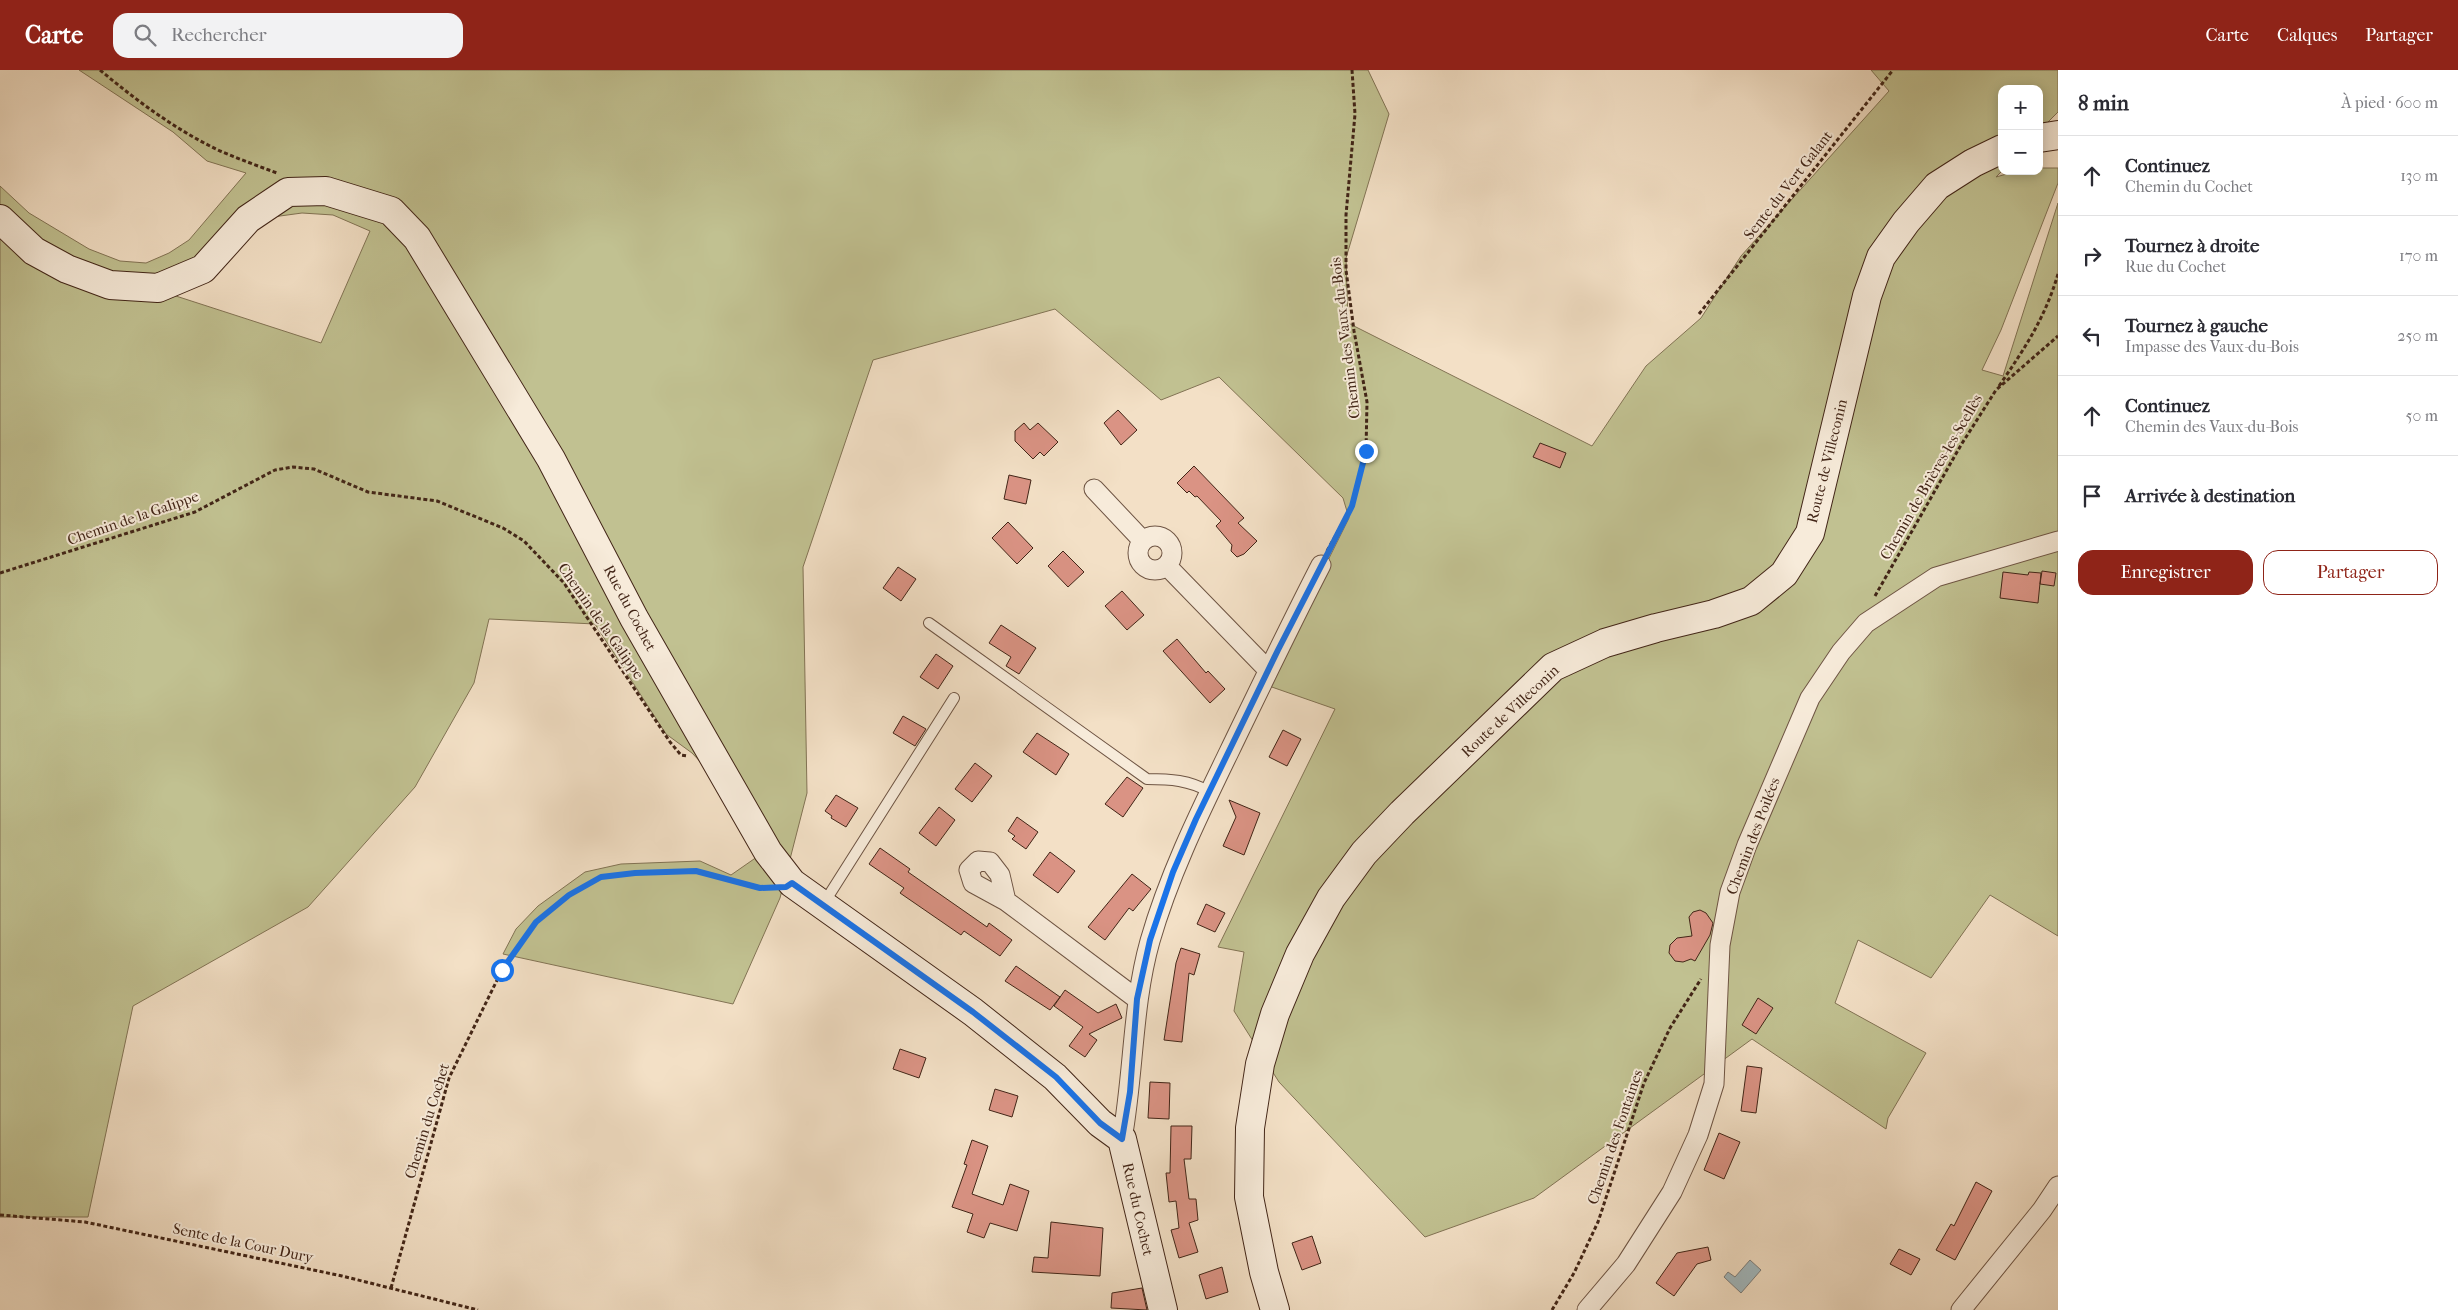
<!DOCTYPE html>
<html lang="fr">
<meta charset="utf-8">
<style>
body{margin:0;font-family:"IM FELL French Canon",serif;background:#f2f2f3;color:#2b2b33}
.controls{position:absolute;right:15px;top:15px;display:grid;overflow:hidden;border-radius:10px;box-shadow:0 2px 12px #0003}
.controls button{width:45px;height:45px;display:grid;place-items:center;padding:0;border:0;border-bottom:1px solid #e1e1e2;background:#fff;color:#2b2b33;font:25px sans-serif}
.stop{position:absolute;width:15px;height:15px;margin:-11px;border:4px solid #1a73e8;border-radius:50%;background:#fff}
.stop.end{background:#1a73e8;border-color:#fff;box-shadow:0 1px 5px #0008}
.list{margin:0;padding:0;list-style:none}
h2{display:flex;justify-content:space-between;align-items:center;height:65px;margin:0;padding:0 20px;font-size:21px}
h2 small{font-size:16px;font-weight:400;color:#7c7c81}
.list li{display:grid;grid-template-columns:32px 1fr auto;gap:15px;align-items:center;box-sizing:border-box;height:80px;padding:0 20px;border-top:1px solid #e1e1e2}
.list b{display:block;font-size:19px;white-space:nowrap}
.list p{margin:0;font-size:16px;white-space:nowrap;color:#7c7c81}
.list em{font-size:16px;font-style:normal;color:#7c7c81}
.actions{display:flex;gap:10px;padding:15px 20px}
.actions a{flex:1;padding:11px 0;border:1px solid #8f2418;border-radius:15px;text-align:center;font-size:18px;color:#8f2418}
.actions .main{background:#8f2418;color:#fff}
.icon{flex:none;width:28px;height:28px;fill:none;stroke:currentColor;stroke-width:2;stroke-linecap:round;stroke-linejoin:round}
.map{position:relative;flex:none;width:2058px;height:1240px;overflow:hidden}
header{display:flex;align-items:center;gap:30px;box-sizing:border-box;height:70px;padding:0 25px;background:#8f2418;color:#fff}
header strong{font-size:24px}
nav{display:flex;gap:28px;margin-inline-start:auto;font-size:18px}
.search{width:350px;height:45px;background:#f2f2f3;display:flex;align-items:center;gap:12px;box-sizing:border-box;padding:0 18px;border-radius:15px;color:#7c7c81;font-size:19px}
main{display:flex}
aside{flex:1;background:#fff}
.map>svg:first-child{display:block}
</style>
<header>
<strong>Carte</strong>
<div class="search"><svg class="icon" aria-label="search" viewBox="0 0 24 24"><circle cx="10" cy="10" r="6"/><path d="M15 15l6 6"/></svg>Rechercher</div>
<nav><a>Carte</a><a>Calques</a><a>Partager</a></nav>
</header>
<main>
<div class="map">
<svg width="2058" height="1240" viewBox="0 0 2058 1240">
<rect width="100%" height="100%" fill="#f3e0c6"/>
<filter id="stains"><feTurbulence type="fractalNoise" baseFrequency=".004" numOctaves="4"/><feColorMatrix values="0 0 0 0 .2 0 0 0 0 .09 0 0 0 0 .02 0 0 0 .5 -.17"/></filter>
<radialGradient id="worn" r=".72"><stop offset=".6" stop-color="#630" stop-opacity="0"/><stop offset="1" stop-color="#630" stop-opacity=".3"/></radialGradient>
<path fill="#c1c191" stroke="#827354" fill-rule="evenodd" d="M79,0H1368L1389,44L1346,188L1348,253L1592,376L1646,296L1701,248L1741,186L1889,21L1871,0H2058V42L2039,61V19H2002V101L1996,107L2017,101H2039V98H2058V113L2001,260L1982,300L2003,306L2058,133V866L1990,825L1931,908L1858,870L1835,933L1926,983L1888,1048L1886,1059L1752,969L1534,1128L1425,1167L1279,1012L1234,941L1244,882L1218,877L1335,639L1266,615L1349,448L1343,428L1219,307L1161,330L1055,239L873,290L803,497L807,723L780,828L733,934L503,884L516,859L538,836L585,802L621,794L700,791L731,805L777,773L692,683L666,664L595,554L489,549L474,613L415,717L308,837L133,936L88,1147H0V116L29,143L89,179L120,191L146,193L169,183L189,170L246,103L207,91L173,62ZM302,143L333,145L370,161L321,273L145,216L228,180L258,149Z"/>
<path fill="#a2bac1" stroke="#7c7e7d" d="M1750,1190L1761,1200L1741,1223L1724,1207L1728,1202L1735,1207Z"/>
<path fill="#da9384" stroke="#422517" d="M1118,340L1137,360L1121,375L1104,353Z
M1024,353L1030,360L1038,353L1058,372L1044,386L1040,382L1033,389L1015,371V361Z
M1540,373L1566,383L1560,398L1533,387Z
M1194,396L1244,448L1238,453L1257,471L1244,484L1237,487L1231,481L1232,475L1216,456L1221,451L1197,426L1195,427L1189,421L1187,423L1177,413Z
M1009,405L1031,410L1026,434L1004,429Z
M1008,452L1033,478L1017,494L992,468Z
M1063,481L1084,502L1068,517L1048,496Z
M898,497L916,509L901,531L883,518Z
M2042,501L2056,503L2054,516L2040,514Z
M2003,502L2028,505L2029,502L2041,503L2038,533L2000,528Z
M1122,521L1144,545L1127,560L1105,536Z
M1001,555L1036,578L1019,604L1006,596L1011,587L989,573Z
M1177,569L1206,603L1208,601L1225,619L1210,633L1163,581Z
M936,584L953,596L938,619L920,607Z
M903,646L926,659L915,676L893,663Z
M1283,660L1301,669L1287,696L1269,687Z
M1037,663L1069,684L1056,705L1023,682Z
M975,693L992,706L972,732L955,719Z
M1127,707L1143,718L1123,747L1105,734Z
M836,725L858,738L846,757L831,748L832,746L825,741Z
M1229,730L1260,743L1244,785L1223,776L1236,747Z
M939,737L955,750L936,776L919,763Z
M1017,747L1038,762L1026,779L1012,769L1015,766L1008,761Z
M880,778L910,799L908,802L987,857L989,853L1012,870L1000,886L964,861L961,865L900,823L904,818L869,794Z
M1050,782L1075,801L1058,823L1033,805Z
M1132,804L1151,819L1133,841L1129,838L1105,870L1088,857Z
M1206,834L1225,843L1215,862L1197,854Z
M1700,840L1706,843L1713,853L1710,865L1695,891L1691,889L1683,892L1675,891L1669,883L1670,875L1677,868L1692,866L1689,847L1693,842Z
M1181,878L1200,884L1194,905L1189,903L1182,972L1164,970L1176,893Z
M1016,896L1060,927L1050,940L1005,911Z
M1065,920L1098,943L1116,934L1122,948L1089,964L1097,970L1085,987L1069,976L1083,957L1054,936Z
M1758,928L1773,938L1756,964L1742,955Z
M900,979L926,988L919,1008L893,999Z
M1747,996L1762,998L1756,1043L1741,1041Z
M1150,1012L1170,1013L1169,1049L1148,1048Z
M995,1019L1018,1026L1012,1047L989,1040Z
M1171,1056H1192L1191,1089H1184L1189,1129H1196L1198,1150L1189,1153L1198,1182L1179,1188L1171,1160L1179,1158L1176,1131L1169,1132L1166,1103H1170Z
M1719,1063L1740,1072L1724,1109L1704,1100Z
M972,1070L988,1076L972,1124L1003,1135L1010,1114L1029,1121L1017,1161L990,1153L984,1168L967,1162L973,1144L952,1137L967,1095L964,1094Z
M1976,1112L1992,1121L1955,1190L1936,1180L1951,1154L1954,1156Z
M1051,1152L1103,1158L1100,1206L1032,1202L1034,1187L1048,1188Z
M1312,1166L1321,1193L1302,1200L1292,1173Z
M1708,1177L1711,1190L1697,1194L1674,1226L1656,1213L1677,1183Z
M1899,1179L1920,1189L1911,1205L1890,1194Z
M1222,1197L1228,1222L1206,1229L1199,1205Z
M1142,1218L1147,1240L1111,1238L1112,1223Z"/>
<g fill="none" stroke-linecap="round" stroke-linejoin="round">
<defs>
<path id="lane" d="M929,553L1147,709C1170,709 1189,710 1210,722
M824,833L954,628"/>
<path id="street" d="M1094,419L1143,471
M1138 483a17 17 0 1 1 34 0a17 17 0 1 1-34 0Z
M1167,496L1268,600
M1006,831L973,813L969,800L978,791L990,792L1000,805L1006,831L1137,929
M1122,1069C1134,1003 1132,935 1150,871C1169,805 1199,744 1229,682C1259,620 1289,557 1321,495
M1587,1240L1626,1194L1672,1122L1698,1065L1714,1014L1720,875L1730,822L1747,775L1810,628L1841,582L1866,553L1936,507L2058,471
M1961,1240L2042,1140L2058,1116"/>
<path id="secondary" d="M2039,68L2058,65
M0,149L34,181L67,199L110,215L158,218L203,199L248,149L288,122L326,121L391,141L417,168L551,389L634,548L768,782L792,813L973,942L1055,1007L1100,1053L1122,1069L1163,1240
M1275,1240L1264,1202L1249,1127L1250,1058L1260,994L1275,944L1300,884L1331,828L1364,783L1402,743L1553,597L1605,573L1656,558L1714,544L1751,531L1784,504L1810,463L1867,226L1881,187L1906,152L1937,116L1973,93L2002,79"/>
</defs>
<use href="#lane" stroke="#6e5443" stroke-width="12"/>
<use href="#street" stroke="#6e5443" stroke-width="21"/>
<use href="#secondary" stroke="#422517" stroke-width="30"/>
<path stroke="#422517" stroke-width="3" stroke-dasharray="4 2.5" stroke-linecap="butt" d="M100,0C137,31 176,60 220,81C239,89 258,96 277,103
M1699,244L1893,0
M1999,316C2025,278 2045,248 2058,204
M1327,481L1352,436L1366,381L1367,332L1354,261L1346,200V145L1355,44L1352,0
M0,503L195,442L275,400L293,397L314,399L368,422L437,431L503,458L524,471L564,513L670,672L681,685L688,686
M1875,526L1961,375L1996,320L2058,266
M0,1145L85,1152L342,1206L478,1240
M391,1218L449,1008L502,900L536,852L569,825L601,807L635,803L696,801L760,817H768
M1552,1240L1574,1203L1598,1152L1644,1013L1670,958L1701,909"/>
<use href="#lane" stroke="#f7ebda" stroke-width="10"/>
<use href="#street" stroke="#f7ebda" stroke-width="19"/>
<use href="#secondary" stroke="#f7ebda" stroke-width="28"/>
</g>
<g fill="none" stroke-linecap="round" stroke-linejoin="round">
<path stroke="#1a73e8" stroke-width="6" d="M502,900L536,852L569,825L601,807L635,803L696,801L760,818L786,817L792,813L973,942L1056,1007L1100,1053L1122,1069L1130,1022L1137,929L1150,870L1173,802L1196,749L1278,580L1352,436L1366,381"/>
</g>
<g text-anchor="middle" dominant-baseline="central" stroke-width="4" stroke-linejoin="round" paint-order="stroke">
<g font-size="15" fill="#422517" stroke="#f7ebda">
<text transform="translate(1788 115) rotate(-52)">Sente du Vert Galant</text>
<text transform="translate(1345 268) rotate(-97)">Chemin des Vaux-du-Bois</text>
<text transform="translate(1827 391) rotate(-76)">Route de Villeconin</text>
<text transform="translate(1931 407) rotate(-60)">Chemin de Brières-les-Scellès</text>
<text transform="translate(133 448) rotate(-19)">Chemin de la Galippe</text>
<text transform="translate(630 538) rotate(62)">Rue du Cochet</text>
<text transform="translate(601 551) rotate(55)">Chemin de la Galippe</text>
<text transform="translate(1510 641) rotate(-43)">Route de Villeconin</text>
<text transform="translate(1753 766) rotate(-69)">Chemin des Poilées</text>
<text transform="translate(427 1051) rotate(-73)">Chemin du Cochet</text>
<text transform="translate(1615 1067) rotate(-71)">Chemin des Fontaines</text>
<text transform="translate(1138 1139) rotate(77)">Rue du Cochet</text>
<text transform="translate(243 1173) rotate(12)">Sente de la Cour Dury</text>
</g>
</g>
<rect width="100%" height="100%" filter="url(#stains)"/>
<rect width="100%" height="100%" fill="url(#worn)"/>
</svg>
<div class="controls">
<button>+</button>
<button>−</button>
</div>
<div class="stop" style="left:502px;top:900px"></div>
<div class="stop end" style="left:1366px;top:381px"></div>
</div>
<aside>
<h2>8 min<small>À pied · 600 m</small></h2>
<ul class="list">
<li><svg class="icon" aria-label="ahead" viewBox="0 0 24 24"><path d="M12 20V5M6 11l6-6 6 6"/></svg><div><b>Continuez</b><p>Chemin du Cochet</p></div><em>130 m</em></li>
<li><svg class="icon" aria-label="right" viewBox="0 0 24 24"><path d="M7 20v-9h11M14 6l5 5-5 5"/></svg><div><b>Tournez à droite</b><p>Rue du Cochet</p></div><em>170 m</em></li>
<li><svg class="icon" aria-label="left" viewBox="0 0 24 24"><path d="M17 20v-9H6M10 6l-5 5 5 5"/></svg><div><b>Tournez à gauche</b><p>Impasse des Vaux-du-Bois</p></div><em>250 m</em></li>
<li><svg class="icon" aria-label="ahead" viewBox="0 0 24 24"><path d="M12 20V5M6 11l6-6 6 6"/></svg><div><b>Continuez</b><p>Chemin des Vaux-du-Bois</p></div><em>50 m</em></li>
<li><svg class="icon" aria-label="arrive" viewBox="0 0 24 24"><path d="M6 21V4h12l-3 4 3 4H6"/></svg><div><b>Arrivée à destination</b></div></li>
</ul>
<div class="actions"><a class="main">Enregistrer</a><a>Partager</a></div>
</aside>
</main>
